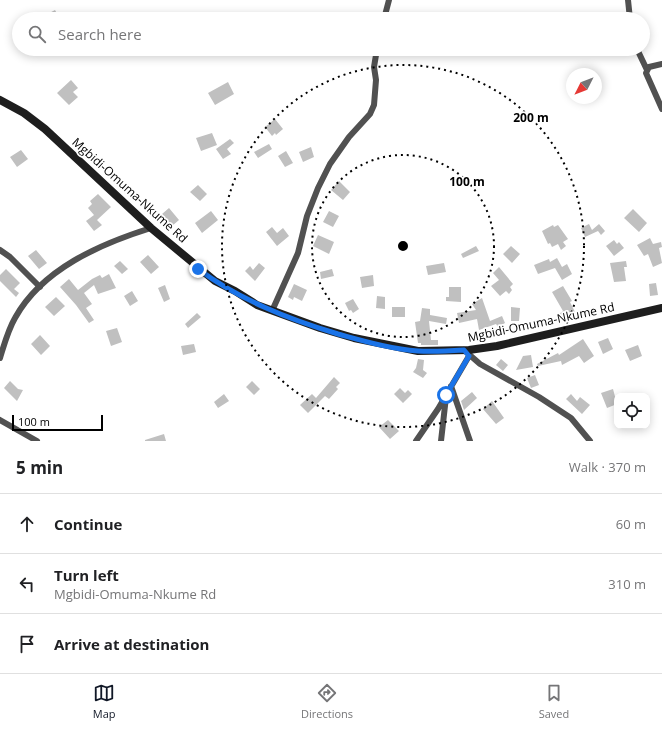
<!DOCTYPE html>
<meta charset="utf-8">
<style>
body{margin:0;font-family:"Open Sans",sans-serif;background:#f2f2f2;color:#202124}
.controls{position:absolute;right:12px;bottom:12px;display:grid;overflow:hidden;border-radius:8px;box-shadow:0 2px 10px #0003}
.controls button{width:36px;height:36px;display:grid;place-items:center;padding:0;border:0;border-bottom:1px solid #e0e0e0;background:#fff;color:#202124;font:20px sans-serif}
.compass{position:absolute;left:566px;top:68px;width:36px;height:36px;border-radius:50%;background:#fff;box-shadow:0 2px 10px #0003;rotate:228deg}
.scale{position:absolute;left:12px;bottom:10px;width:91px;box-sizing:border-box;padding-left:4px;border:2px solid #000;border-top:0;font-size:11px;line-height:14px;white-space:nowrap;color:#000;-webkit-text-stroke:3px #fff;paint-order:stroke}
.stop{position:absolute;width:12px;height:12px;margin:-9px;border:3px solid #1a73e8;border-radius:50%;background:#fff}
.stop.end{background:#1a73e8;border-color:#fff;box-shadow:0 1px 4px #0008}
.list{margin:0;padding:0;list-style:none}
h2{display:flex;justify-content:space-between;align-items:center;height:52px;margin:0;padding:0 16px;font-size:17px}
h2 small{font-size:13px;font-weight:400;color:#757577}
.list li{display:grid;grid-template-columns:26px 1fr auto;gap:12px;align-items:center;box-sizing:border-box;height:60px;padding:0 16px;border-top:1px solid #e0e0e0}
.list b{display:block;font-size:15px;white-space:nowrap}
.list p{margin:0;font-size:13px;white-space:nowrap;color:#757577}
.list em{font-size:13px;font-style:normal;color:#757577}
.icon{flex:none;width:22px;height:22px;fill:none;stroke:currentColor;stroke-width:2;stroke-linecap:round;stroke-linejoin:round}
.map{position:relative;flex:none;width:662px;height:441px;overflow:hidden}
.search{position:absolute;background:#fff;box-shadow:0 2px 10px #0003;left:12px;right:12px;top:12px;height:44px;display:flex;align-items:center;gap:10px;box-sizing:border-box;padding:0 14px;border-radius:22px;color:#757577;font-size:15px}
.sheet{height:232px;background:#fff}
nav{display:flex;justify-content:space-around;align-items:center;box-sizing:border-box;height:56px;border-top:1px solid #e0e0e0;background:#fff;font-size:11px;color:#757577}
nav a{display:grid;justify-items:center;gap:2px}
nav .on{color:#111827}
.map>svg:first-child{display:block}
</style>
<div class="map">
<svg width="662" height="441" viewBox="0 0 662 441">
<rect width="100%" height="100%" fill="#fff"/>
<path fill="#c0c0c0" d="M55,10L60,19H38Z
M184,49H206V51L186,56Z
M71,80L78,88L73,92L78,97L69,105L57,93Z
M228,82L234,94L215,105L208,93Z
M275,119L283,129L276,135L275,133L272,136L265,127Z
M212,133L217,145L201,151L196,138Z
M230,139L234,143L227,149L231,154L223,159L216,149Z
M269,144L272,149L258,158L254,152Z
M311,147L314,157L303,162L299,152Z
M21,150L28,159L17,167L10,157Z
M286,151L293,163L285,167L278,156Z
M339,181L350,192L343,200L331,190Z
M198,185L207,194L200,201L190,192Z
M98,194L111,207L97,220L102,225L94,231L86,221L94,215L88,208L92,204L90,201Z
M169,208L179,220L172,226L162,214Z
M633,209L647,223L639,232L624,218Z
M211,211L218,220L202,233L195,223Z
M329,211L339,216L333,227L323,222Z
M589,224L592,230L599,224L605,231L601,235L598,231L585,237L581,228Z
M553,225L554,227L558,225L568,239L563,242L566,246L561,250L558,244L552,247L550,243L548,244L542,231Z
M272,227L277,233L283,228L289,236L277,246L266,232Z
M318,235L334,242L329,254L313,246Z
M650,238L653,244L661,242L662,247L659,248L662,263L653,267L648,254L644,256L637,245Z
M614,240L617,244L619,242L624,248L614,256L606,246Z
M476,246L479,251L463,258L461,254Z
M511,246L520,254L512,263L503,254Z
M36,250L47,263L39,269L28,256Z
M148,255L159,267L151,274L140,262Z
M557,258L562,267L567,264L572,274L562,280L555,268L538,274L534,265L549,259L550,262Z
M120,261L128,269L122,274L114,266Z
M626,261L627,267H624L626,281L614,282L610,263Z
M259,263L265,268L255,281L245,271L250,266L253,270Z
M444,263L446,272L428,275L426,266Z
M499,267L513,284L510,287L512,290L509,294L506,291L500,296L491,286L499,280L493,273Z
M6,269L20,283L14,289L19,293L16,297L0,281V275Z
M332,269L334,276L321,279L320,272Z
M109,274L116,288L98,294L94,285L84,293L92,304L86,308L94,320L89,323L76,305L60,287L69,279L78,290L92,279L100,275L102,278Z
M373,275L374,286L362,288L360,277Z
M656,283L658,295L650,296L649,284Z
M294,284L307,290L302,301L294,297L293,300L288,297Z
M165,285L170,299L164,302L158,288Z
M563,286L572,301L570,302L575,312L562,319L559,314L563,311L552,292Z
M449,287H461V302L446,301V297H449Z
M132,291L138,301L130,306L124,296Z
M377,296L385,297V309L376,308Z
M56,297L65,306L54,316L45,307Z
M482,298L490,321L502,316L505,323L498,327L496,324L479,330L477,319L459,323L457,313L476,310L472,304Z
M353,299L359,309L353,313L351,310L349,311L345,303Z
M392,307H405V317H392Z
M511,307L520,308L519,321H511Z
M422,308L430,309V315L447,318L446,324L429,321L431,340H438V345H421V343H418L415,322L420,321Z
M197,313L201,317L188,328L185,324Z
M117,328L122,342L111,346L106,331Z
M40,335L50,346L41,355L31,344Z
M608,338L613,349L603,354L598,342Z
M583,339L594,356L584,363L579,356L562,365L561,361L538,366L537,364L558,353L559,355Z
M194,344L196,352L183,355L181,346Z
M638,345L642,356L630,361L625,350Z
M531,355L533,367L516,370L523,356Z
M418,359L424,360L423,370L427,373L423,378L413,372L416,368Z
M501,359L508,365L503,371L496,365Z
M535,375L539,385L531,388L527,378Z
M334,377L340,383L336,387L338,389L329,399L325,396L308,413L300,405L312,394L316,398Z
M10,381L18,389L23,390L17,401L4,388Z
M252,381L260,389L254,395L246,387Z
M400,388L405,393L408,390L412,394L403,403L394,394Z
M613,389L617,404L607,408L601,393Z
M472,392L477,398L464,410L461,401Z
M224,394L229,401L218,408L214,402Z
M571,394L577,401L580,397L590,405L582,414L566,399Z
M492,401L504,418L496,424L483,409Z
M388,420L399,431L390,439L379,427Z
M164,434L166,441H145V440Z"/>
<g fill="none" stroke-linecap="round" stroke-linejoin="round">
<path stroke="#515151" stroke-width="6" d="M628,0L630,19
M384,19L389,0
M637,49L647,70
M662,64L649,67L646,73L662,109
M0,250L10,257L40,287
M272,311L298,253L307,216L318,188L330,164L349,137L370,114L374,105L376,80L374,67L377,49
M464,350L480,364L539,397L571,418L590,441
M0,358C4,345 8,330 15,318C42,269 100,244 151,228
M451,386L470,441
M0,420L37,441
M416,441L438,409L469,356
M441,441L446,397"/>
<path stroke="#1e1e1e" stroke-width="8" d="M0,100L24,113L45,129L151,228L215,281L235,291L257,305L320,328L354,338L418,351L469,350L497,346L662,308"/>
</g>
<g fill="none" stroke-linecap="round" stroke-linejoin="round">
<path stroke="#1a73e8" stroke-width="5" d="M198,269C240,300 288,319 338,334C364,341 391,349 418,351C433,352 449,351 464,350L469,356L446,395"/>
</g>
<g fill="none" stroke="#000" stroke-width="2" stroke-dasharray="2 4">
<circle cx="403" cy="246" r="91"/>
<circle cx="403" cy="246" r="181"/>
</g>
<g text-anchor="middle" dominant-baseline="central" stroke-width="3.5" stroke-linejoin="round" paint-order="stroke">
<g font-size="12" fill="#000" stroke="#fff">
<text transform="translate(130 190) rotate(42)">Mgbidi-Omuma-Nkume Rd</text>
<text transform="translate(541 322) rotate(-12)">Mgbidi-Omuma-Nkume Rd</text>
</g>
</g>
<circle cx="403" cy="246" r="6" fill="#000" stroke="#fff" stroke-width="2"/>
<g font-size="12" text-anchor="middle" font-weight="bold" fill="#000" stroke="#fff" stroke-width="3.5" stroke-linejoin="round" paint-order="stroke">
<text x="531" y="122">200 m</text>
<text x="467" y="186">100 m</text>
</g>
</svg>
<div class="controls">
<button><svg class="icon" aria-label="locate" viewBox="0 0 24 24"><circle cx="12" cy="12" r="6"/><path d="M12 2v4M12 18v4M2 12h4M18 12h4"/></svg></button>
</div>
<svg class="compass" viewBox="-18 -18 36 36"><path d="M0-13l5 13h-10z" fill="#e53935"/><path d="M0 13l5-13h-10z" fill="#757577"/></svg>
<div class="scale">100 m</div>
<div class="stop" style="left:446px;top:395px"></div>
<div class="stop end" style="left:198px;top:269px"></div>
<div class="search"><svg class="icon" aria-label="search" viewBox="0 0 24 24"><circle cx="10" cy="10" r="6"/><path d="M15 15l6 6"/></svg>Search here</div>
</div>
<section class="sheet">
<h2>5 min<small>Walk · 370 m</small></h2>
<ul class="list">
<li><svg class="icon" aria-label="ahead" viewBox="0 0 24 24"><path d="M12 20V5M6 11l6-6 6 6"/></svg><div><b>Continue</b></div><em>60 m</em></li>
<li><svg class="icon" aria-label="left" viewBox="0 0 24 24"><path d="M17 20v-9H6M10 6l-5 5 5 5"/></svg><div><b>Turn left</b><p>Mgbidi-Omuma-Nkume Rd</p></div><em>310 m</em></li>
<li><svg class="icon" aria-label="arrive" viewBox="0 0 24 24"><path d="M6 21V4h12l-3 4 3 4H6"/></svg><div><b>Arrive at destination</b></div></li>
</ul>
</section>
<nav>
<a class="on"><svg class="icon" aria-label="map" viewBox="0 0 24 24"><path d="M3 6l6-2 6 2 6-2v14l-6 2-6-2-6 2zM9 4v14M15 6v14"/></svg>Map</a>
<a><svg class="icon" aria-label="directions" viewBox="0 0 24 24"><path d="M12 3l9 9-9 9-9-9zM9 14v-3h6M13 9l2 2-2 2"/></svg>Directions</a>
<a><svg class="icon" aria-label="saved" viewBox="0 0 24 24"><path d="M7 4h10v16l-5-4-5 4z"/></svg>Saved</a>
</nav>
